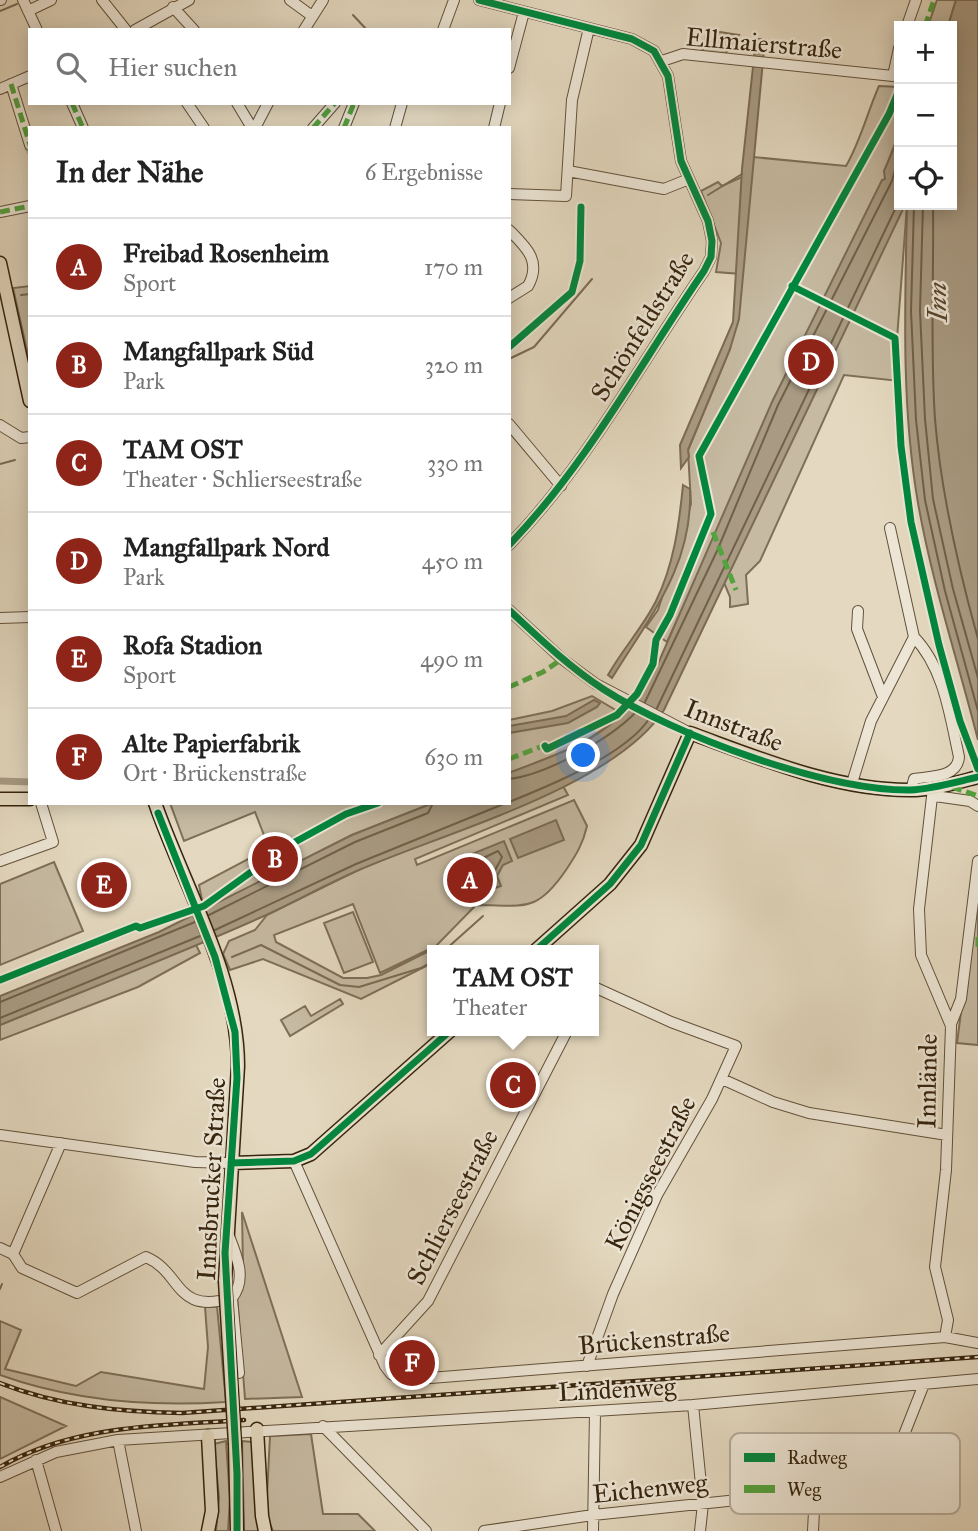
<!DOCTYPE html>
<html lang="de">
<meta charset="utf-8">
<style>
body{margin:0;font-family:"IM FELL Great Primer",serif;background:#f6f6f6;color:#222}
.controls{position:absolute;right:21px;top:21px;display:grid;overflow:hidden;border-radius:0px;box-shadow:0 4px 18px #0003}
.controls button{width:63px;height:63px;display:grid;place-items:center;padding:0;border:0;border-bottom:2px solid #e0e0e0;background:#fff;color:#222;font:35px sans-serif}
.you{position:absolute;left:584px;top:756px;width:24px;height:24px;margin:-18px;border:5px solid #fff;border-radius:50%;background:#1a73e8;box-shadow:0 0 0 10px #1a73e833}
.badge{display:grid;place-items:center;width:46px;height:46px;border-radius:50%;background:#8f2418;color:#fff;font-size:23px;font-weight:700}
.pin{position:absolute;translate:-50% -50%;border:4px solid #fff;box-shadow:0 2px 7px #0006}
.popup{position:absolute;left:427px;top:945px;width:172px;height:91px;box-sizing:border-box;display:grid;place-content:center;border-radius:0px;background:#fff;filter:drop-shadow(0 2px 5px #0005);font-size:23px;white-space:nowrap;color:#767676}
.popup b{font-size:26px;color:#222}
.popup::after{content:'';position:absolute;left:50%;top:100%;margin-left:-14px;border:14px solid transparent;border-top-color:#fff}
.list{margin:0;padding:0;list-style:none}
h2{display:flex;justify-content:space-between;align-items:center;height:91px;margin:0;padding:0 28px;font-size:30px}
h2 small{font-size:23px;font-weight:400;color:#767676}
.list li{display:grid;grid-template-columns:46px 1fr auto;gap:21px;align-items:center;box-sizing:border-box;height:98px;padding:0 28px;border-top:2px solid #e0e0e0}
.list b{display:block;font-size:26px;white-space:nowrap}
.list p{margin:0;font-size:23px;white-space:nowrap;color:#767676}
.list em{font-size:23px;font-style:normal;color:#767676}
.icon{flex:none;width:38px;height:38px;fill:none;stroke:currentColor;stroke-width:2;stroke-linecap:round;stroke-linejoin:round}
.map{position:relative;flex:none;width:978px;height:1531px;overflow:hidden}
.search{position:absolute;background:#fff;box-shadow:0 4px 18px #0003;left:28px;top:28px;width:483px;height:77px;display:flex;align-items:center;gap:18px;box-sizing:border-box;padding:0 24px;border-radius:0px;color:#767676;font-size:26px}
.panel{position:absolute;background:#fff;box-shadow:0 4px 18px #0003;left:28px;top:126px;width:483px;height:679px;border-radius:0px}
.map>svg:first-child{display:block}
</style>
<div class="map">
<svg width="978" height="1531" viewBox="0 0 978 1531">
<rect width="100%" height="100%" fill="#e4d9c0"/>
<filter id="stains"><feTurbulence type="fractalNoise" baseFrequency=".00286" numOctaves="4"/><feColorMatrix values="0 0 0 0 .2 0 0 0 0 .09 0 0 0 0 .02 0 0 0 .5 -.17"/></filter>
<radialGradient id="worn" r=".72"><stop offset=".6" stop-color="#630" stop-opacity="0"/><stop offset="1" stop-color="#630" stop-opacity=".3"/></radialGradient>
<path fill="#c6baa2" stroke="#7e6f58" stroke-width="2" d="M937,0H956L948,26H928Z
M707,30L739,35L725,54L702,52Z
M879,86L899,87V132L889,160L899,205H907L897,339L899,381L844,375L760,561L746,575L748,604L730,607V597L710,549L667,642L646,627L658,610L691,504L688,450L730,349L741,274L716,272L721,243L701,191L718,182L722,186L744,176L751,177L753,157L846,166C861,140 867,113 879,86Z
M30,286V364L13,288Z
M592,696L624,715L575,748L509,773V720L552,711Z
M563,786L568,795L415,859L417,865L574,800L587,826C583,844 576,855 566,870C536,914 524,905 476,905L436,946L380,973L353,904L274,935L276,942L343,978H367L381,975L437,947L457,949L433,950L432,963L361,999L263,959L230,970L223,954L229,941L255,930L267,915L358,870Z
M170,803H433L352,835L204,910L199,885L269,848L255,812L184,841Z
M54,862L83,931L0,965V884Z
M978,880V1045L957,1043Z
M353,912L373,962L344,973L324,923Z
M196,945L200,953L138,987L0,1040V1025Z
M340,999L343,1004L290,1036L281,1020L305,1006L311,1016Z
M242,1212L302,1397L245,1399L236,1282L243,1267Z
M217,1306L226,1402C150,1407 72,1401 0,1375V1321L21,1330L5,1369L76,1386L101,1372L204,1389L208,1347L205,1307Z
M0,1397L66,1426L0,1459Z
M311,1434L323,1514H358L375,1531H273L266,1515L270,1436Z
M226,1441L230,1499L228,1531H216L219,1498L214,1444Z
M242,1441L252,1442L262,1531H244Z"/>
<path fill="#a99b83" stroke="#7b6b54" stroke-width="2" d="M956,0H978V740C958,661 932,583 918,503C901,405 905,303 907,205H952V26H948Z
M756,39H765L739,319L730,349L688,450L689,457L681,468L680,445L733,322L742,169Z
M899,136V205H905L664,710C614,787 444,833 359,870C327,884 296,901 264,916C177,955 88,989 0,1025V996L159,932L352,835L433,803H509V773C578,746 620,735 657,666L772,402L882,180L885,179L884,171Z
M683,485L690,489C693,566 650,616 612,678L608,675C622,650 643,627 656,601C674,564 679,525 683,485Z
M594,700L600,703L597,707L568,723L509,733V726L566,716Z
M556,820L564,840L518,858L510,839Z
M504,841L512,861L503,865L497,876L501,886L482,893L467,856Z"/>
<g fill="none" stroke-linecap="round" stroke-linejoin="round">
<path stroke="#706048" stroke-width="2" d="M914,205L911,311L916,420L925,500L945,591L978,711
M923,205L920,311L925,419L933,499L953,589L978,678
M933,205C934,276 930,347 935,419C941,494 958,567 978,639
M645,702L717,551L778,405L892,181L899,154
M657,708L899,201
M509,779C546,775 610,739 636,712
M509,802C549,786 625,755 649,719
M498,851L502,857L490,880L486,881L477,861Z
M209,915L355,842L428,813L433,803
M215,930L356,864L506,803
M0,1002L195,922
M0,1018L200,936"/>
<path stroke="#7b6b54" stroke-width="2" d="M0,11L17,4
M353,15L367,30
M708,195L742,174
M21,295L30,294
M509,359L534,347L592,279
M0,464L15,460
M445,950L483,916
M232,957L261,945L340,985L359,987L421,968L433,961
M0,1289L2,1284"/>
<path stroke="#a99b83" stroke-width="7" d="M0,781L30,782"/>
<path stroke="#c1b59c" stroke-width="10" stroke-dasharray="10 5" stroke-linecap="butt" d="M27,153L30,151"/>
<defs>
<path id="minor" d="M0,0H1
M23,0L37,30
M102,0L126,30
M290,0L312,16
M479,0L632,39L654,51L668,76L681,161L708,221L712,241L711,257L704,271C640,364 588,463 509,545
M173,7L194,30
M28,11L51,0
M907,26L916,0
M135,30L189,0
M304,30L323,0
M443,30L454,0
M662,61L683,54L893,76L899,48
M509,68L524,12
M11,84L30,145
M0,89L30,76
M72,103L83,128
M187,103L204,128
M237,103L252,128
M255,128L268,103
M313,128L335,103
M344,128L354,103
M395,128L402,103
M494,128L500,103
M568,171L664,189L689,179
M509,194L566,196L572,100L589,28
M0,212L30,206
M509,230C526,247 542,261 528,286L509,298
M509,424L561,486
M0,425L21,438L30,437
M890,528L914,637C944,668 950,716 959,757C957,778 931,776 914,779L911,790
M509,610L562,659L596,684L690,733
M858,611L857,629L883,697
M0,618L30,617
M852,783L871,721L914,637
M933,788L919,909L921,955L951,1026L946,1170L935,1267L948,1320L945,1337
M935,796L970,801L978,806
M0,861L53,842L41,803
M951,1024L961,999L978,861
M722,1079L773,1102L809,1113L947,1135
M0,1135L195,1162L231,1163
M61,1143L13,1254L22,1268L77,1293L146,1257C183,1273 174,1315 232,1298C247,1280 237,1256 229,1236
M294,1161L385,1366L391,1374L405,1380L945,1337L978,1343
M0,1248L13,1254
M232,1299L239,1373
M379,1355L428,1301L567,1031
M587,1366L613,1294L657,1195L712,1099L736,1046L671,1022L594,987
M693,1405L703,1504L700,1531
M323,1426L426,1531
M118,1440L136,1531
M36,1460L56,1531
M0,1477L56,1452L118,1440L693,1405L978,1379
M484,1531L593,1515L862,1487L881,1480L894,1460L924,1384
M593,1531L595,1412
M813,1531L815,1491"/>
<path id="major" d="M0,263L30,401
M0,799H30
M155,803C184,886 238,977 238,1066L225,1281
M536,950L610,884L641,845L690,733C759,758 834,790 909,790C933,790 955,783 978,777
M231,1163L294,1161L311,1154L450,1031
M257,1429L262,1516L265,1531
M208,1436L212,1511L208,1531
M235,1444L237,1531"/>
</defs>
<use href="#minor" stroke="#62513a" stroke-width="12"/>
<use href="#major" stroke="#36240d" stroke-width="15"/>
<use href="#minor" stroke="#ede6d6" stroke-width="10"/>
<use href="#major" stroke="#e4d9c0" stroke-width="12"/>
<defs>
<path id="rail" d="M0,1383C58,1406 120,1412 182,1413L978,1357
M0,1467C75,1424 161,1426 244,1420"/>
</defs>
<use href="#rail" stroke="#36240d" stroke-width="4.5"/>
<use href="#rail" stroke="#ede6d6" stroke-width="2" stroke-dasharray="5" stroke-linecap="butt"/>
<defs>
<path id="major-bridge" d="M225,1281L235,1444"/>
</defs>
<use href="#major-bridge" stroke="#36240d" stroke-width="15" stroke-linecap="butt"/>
<use href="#major-bridge" stroke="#e4d9c0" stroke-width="12"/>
<path stroke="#53a33e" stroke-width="5" stroke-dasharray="10 5" stroke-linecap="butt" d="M925,26L934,0
M11,84L30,145
M72,103L83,128
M313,128L335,103
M344,128L354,103
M0,212L30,206
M713,532L736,590
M509,687L543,672L562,659
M509,759L548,744
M952,787L978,796
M978,937V952"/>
<defs>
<path id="cycleway" d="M479,0L632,39L654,51L668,76L681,161L708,221L712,241L711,257L704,271C640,364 588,463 509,545
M792,286L895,338L901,446L911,522L939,645L960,721L978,769
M509,347L572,292L580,261L581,207
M509,610C539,638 568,666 603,689C674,735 826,791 910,790C933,789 956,782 978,777
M545,746L547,749L617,715L637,694L653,664L656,640L670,615L711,514L699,456L889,114L899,90
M158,813L215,957L235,1032L237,1078L225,1253L237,1474V1531
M536,950L610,884L641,845L690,733
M0,980L136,926L140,928L204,906L265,862L264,859L346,814L378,803
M231,1163L294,1161L311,1154L450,1031"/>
</defs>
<use href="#cycleway" stroke="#ede6d6" stroke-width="11"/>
<use href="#cycleway" stroke="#00873e" stroke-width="7"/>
</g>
<g text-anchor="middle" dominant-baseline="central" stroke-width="5" stroke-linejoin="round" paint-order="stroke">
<g font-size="26" fill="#36240d" stroke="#ede6d6">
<text transform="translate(764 43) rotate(5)">Ellmaierstraße</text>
<text transform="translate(642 326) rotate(-58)">Schönfeldstraße</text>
<text transform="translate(734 725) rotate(21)">Innstraße</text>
<text transform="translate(927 1081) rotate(-89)">Innlände</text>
<text transform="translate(650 1173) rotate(-63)">Königsseestraße</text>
<text transform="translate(211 1179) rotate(-87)">Innsbrucker Straße</text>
<text transform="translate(452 1207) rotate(-63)">Schlierseestraße</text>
<text transform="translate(654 1339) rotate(-5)">Brückenstraße</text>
<text transform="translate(617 1389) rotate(-3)">Lindenweg</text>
<text transform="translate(650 1488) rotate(-6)">Eichenweg</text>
</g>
<g font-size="28" font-style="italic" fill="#584830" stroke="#ede6d6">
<text transform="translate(937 302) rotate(-90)">Inn</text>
</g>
</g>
<rect x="730" y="1433" width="230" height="81" rx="10" fill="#ede6d6" stroke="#b6ac9a" stroke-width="2"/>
<rect x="744" y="1453" width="31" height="9" fill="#00873e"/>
<rect x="744" y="1485" width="31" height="8" fill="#53a33e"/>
<g font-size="19" fill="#36240d">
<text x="787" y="1464">Radweg</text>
<text x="787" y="1496">Weg</text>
</g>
<rect width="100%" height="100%" filter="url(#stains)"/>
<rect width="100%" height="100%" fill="url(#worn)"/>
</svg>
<div class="controls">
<button>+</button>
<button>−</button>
<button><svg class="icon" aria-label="locate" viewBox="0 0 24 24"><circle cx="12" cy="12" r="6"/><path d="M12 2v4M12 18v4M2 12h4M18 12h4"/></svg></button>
</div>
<div class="you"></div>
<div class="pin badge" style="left:470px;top:880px">A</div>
<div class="pin badge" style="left:275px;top:859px">B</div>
<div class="pin badge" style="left:513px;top:1085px">C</div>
<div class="popup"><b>TAM OST</b>Theater</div>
<div class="pin badge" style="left:811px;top:362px">D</div>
<div class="pin badge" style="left:104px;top:885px">E</div>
<div class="pin badge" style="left:412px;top:1363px">F</div>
<div class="search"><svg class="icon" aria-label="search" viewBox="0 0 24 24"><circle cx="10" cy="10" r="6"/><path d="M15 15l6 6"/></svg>Hier suchen</div>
<section class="panel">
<h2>In der Nähe<small>6 Ergebnisse</small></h2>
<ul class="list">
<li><span class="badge">A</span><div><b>Freibad Rosenheim</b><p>Sport</p></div><em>170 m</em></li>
<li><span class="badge">B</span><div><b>Mangfallpark Süd</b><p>Park</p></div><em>320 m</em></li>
<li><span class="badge">C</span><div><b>TAM OST</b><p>Theater · Schlierseestraße</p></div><em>330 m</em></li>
<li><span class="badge">D</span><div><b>Mangfallpark Nord</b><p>Park</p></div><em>450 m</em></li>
<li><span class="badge">E</span><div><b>Rofa Stadion</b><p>Sport</p></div><em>490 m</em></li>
<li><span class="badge">F</span><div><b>Alte Papierfabrik</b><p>Ort · Brückenstraße</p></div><em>630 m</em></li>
</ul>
</section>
</div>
